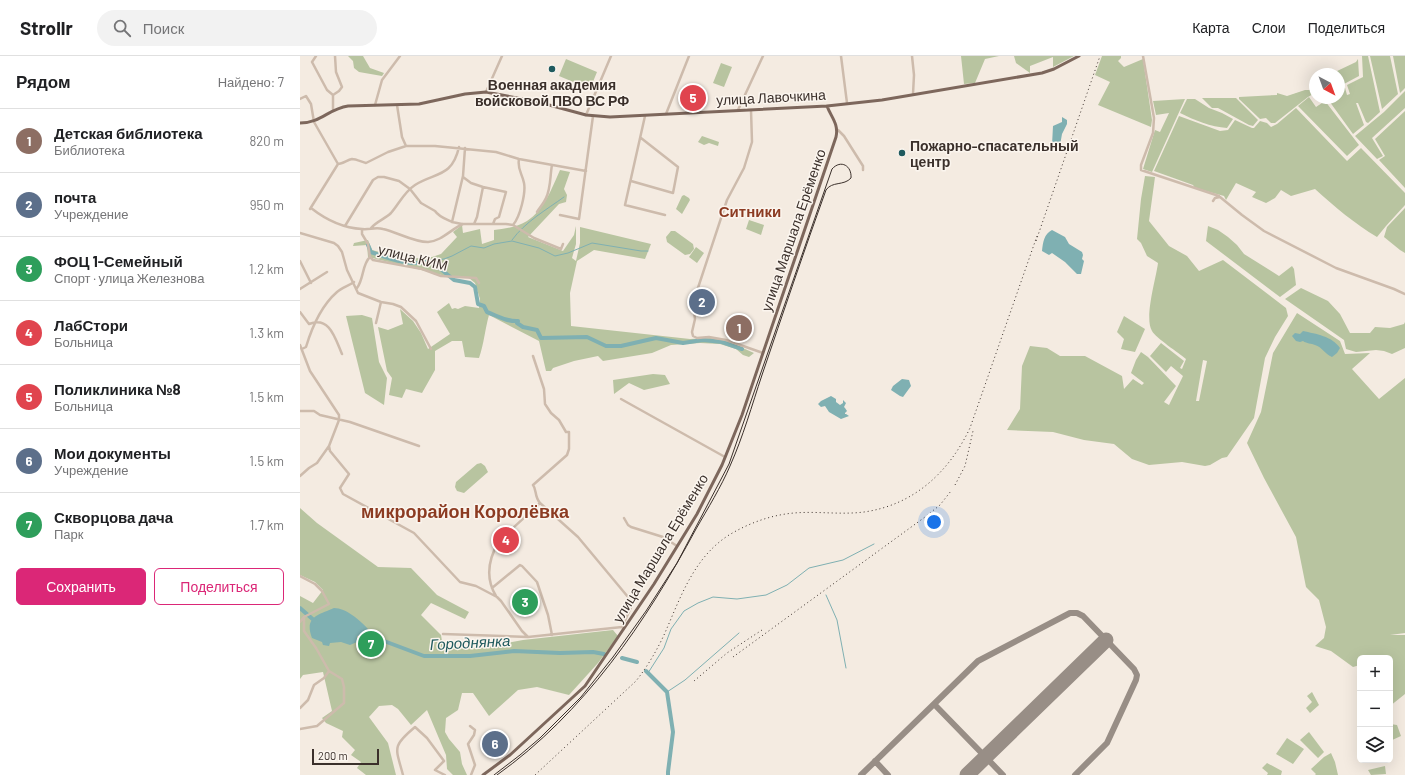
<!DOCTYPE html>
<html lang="ru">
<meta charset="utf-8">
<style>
body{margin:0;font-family:Barlow,sans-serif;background:#f2f2f2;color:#202124}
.controls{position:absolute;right:12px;bottom:12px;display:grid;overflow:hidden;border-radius:6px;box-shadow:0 4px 16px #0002}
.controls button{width:36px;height:36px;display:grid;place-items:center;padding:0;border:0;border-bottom:1px solid #e0e0e0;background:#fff;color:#202124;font:20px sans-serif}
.compass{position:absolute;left:1009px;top:12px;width:36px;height:36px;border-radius:50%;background:#fff;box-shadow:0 4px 16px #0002;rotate:139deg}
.scale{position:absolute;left:12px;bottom:10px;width:67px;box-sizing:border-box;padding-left:4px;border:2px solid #3b302b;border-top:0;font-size:11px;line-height:14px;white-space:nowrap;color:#3b302b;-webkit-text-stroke:3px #fbf5ee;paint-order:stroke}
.you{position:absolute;left:634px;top:466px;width:14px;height:14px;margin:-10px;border:3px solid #fff;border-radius:50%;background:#1a73e8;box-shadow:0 0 0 6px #1a73e833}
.badge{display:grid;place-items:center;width:26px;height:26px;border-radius:50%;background:#db2777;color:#fff;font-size:13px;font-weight:700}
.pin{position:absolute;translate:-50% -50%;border:2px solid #fff;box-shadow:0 1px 4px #0006}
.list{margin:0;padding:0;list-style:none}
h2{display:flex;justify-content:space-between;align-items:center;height:52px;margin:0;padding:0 16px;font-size:17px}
h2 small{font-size:13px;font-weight:400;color:#757577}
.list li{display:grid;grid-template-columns:26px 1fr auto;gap:12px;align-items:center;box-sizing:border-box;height:64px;padding:0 16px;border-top:1px solid #e0e0e0}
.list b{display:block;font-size:15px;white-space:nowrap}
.list p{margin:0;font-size:13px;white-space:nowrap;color:#757577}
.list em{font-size:13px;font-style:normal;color:#757577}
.actions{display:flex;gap:8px;padding:12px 16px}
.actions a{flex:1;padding:9px 0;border:1px solid #db2777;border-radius:6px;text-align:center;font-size:14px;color:#db2777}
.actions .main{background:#db2777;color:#fff}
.icon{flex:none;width:22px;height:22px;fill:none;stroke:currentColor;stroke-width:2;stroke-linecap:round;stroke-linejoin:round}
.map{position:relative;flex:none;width:1105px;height:719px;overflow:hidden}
header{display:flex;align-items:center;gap:24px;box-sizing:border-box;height:56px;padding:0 20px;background:#fff;border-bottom:1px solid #e0e0e0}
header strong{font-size:19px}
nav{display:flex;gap:22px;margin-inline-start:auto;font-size:14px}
.search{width:280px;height:36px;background:#f2f2f2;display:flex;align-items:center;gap:10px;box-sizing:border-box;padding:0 14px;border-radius:22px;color:#757577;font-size:15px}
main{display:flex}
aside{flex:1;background:#fff}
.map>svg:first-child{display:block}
</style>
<header>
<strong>Strollr</strong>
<div class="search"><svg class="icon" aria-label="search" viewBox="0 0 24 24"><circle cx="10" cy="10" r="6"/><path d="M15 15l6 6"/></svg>Поиск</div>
<nav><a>Карта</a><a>Слои</a><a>Поделиться</a></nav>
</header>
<main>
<aside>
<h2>Рядом<small>Найдено: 7</small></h2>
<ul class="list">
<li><span class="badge" style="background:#8d6e63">1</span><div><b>Детская библиотека</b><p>Библиотека</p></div><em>820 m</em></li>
<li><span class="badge" style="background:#5c6f8a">2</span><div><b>почта</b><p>Учреждение</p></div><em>950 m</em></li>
<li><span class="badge" style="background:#2e9e5b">3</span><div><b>ФОЦ 1-Семейный</b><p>Спорт · улица Железнова</p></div><em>1.2 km</em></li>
<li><span class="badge" style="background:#e0444e">4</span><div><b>ЛабСтори</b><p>Больница</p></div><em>1.3 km</em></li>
<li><span class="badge" style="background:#e0444e">5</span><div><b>Поликлиника №8</b><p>Больница</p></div><em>1.5 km</em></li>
<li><span class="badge" style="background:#5c6f8a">6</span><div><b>Мои документы</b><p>Учреждение</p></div><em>1.5 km</em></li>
<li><span class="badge" style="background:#2e9e5b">7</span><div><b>Скворцова дача</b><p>Парк</p></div><em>1.7 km</em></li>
</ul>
<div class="actions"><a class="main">Сохранить</a><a>Поделиться</a></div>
</aside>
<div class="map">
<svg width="1105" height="719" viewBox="0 0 1105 719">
<rect width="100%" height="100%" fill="#f4ebe1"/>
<path fill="#b8c4a0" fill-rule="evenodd" d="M48,0H63L70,12L84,17L82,20L59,16L54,12L53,5Z
M661,0H699L685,3L675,27L664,28Z
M714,0H774L753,11V1L730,10V17L716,7Z
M802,0H821V2L818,5L824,11L843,3L852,64L851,71L798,49L810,26L795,19Z
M1062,0H1068L1080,56L1068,67L1066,66L1058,47H1056L1064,69L1053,78L1027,42H1039V18H1034L1035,16L1056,6L1058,3L1059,20L1044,28L1047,39L1050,38L1047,29L1063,21Z
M1070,0H1090L1098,38L1082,53Z
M1093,0H1105V32L1100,37Z
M266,3L297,16L290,33L259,20Z
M421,7L432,11L424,31L413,27Z
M1005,34H1015V37L1008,41L975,67H971L966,62L960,63L939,43V41L977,39V37L987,40Z
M1105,35V52L1072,82L1083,100L1077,103L1055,80L1084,56Z
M1009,41L1016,51L1025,45L1059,89L1047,100L998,50Z
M936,42L958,64L953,70L949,69L918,52H912L902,42Z
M885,43L852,116L843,113L855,74L860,76L869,57L856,59L853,45Z
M887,43H895L909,52L922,57L933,63L927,72C911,71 894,64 880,57Z
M996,52L1047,105L1061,92L1105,137V149L1086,170L1077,181C1055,168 1035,151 1015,133L991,140L981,134L975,142L966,147L952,141L956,136L936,127L926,144L924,140L895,132L893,129L854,115L879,60L920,75L928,74L935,64L952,72H954L960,65L967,67L971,71L977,68Z
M1105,55V132L1079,104L1085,100L1075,83Z
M402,80L419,86L418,90L409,87L404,89L398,86Z
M260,114L270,116L264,133L267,139L266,146L259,148L228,181L263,195L274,179L276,170V188L272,202L276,205L280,187V171L351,188L345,203L294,194L277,205L270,237L271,270L390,283L411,282L427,285L454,297L449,301L443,299L436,293L420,288L400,287L371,289L352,297L303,305L298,300L274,305L253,312L251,315H246L239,285L189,259C185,273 184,288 179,302L165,301L162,285H152L135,295V314L122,337L106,333L102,342L89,339L92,322L87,315L78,271L88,274L103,268L100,253L113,265L121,277L128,293L150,278L137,256L149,247L152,253L155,252L158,253L165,250L179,252L180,243L175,227L169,222L150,221L68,201L67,189L53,190L54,187L68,184L72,194L106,203L132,201L141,198L157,181L153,176L162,169L163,177L180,173L182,188L194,184V174C204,173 218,171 227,165C244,154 252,132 260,114Z
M845,120L855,121L849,165L869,190L887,200L899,215L923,204L986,252L988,260L975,281L965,302L954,362L927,401L922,402L910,409L905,410L882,406L849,409L832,403L814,388L784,384L753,376L707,374L720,353L722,310L730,290L747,292L760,300H785L822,320L824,333L833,323L842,329L844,327L831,317L836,304L841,296L848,301L876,330L864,346L869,349L883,320L871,310L866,316L850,300L861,287L884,305L880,312L882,313L886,303C879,297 856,282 852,275C844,262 856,223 858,207L847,200L841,187L837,183L841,143ZM903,304L907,305L899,345H896Z
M384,139L389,142L390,144L382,158L376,153L382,140Z
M1105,152V197L1100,194L1084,181L1087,171Z
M449,164L464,169L461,179L446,173Z
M908,170L918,174L928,181L937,189L944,198L979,220L992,210L994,213L996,229L980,241L906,185Z
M371,175H375L393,188L394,193L390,198L385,199L367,186L366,181Z
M396,191L404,197L397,207L389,201Z
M1001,232L1028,245L1040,258L1050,277H1070L1075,271L1090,272L1104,268L1105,266V292L1092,298L1084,295L1076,294L1056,296L1046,293L1044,284L985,243Z
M997,257L1040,285L1045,298L1070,297L1052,313L1079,343L1105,322V577L1090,579H1105V638L1090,650V602H1060V609L1053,611L1031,595L1015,590L1024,582L1026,571L1019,544L1006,531L996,481L964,422L947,387L961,356L973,297Z
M62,259L72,262L79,306L87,322L84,349L65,337L46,260Z
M824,260L845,273L835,296L821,293L824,283L817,276Z
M353,318L365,319L370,328L344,334L329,327L314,338L313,324Z
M181,407L185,410L188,416L164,437L157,435L155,431L156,426L177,408Z
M0,452L17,467L78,511L111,512L137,539L169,556L165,563L131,547L121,559L141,579L143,591L180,592L223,584L313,574L318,580L298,607L269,639L237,631L218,634L189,660L173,637H162L158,654L146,662L145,676L149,683L160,696L162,708L167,719H153L147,713L146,699L127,654L111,669L98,653L92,649L79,650L69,661L88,687L96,719H66L57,712L61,706L51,699L55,694L42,681L43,675L26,667L22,662L32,655L23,616L3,619L0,623V540L13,547L23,534L15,526L0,519Z
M228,538L234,545L223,555L217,548Z
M1012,636L1019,649L1010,657L1006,652L1012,646L1007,640Z
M1090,668L1097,669L1101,680L1090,685Z
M1009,676L1024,696L1018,702L1000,684Z
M987,682L1004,693L993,708L976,698Z
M1031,697L1035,706L1038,719H1015L1016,718L1011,713L1024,701Z
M967,707L982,715L981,719H967L968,717L962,712Z
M1085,710L1086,718L1071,719L1068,714Z"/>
<path fill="#7fb0b2" d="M762,61L767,64V68L762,78L759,95L753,96L743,91L752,89L753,70L762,66Z
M752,174L765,181L769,188L782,196L783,199L782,203L784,205L781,218H777L765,206L752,197L749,199L742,195C743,186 744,178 752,174Z
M1003,275C1016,278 1032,280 1040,292L1037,297L1032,301C1025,298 1022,291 1015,289C1011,287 1007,288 1003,285L1000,286L996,285L992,280L995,277L1000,278Z
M602,323L609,324L611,330L603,341L600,340L591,334L593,330Z
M531,340L536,343V346L540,349L543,347V344L546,347L544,351L545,352L547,355L545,357V358H546L549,360L541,363L529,356L525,350L521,351L518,348L521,345Z
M34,552C46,552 60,564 68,573L66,578L57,580V586L50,589L41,586L30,587L29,590L23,589L22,586L12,582C4,561 18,559 34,552Z"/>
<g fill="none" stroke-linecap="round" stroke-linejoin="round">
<path stroke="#7fb0b2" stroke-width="1" d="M212,184C225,166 246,154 264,141
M131,205L144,203L152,200L171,190L184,192L194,188L212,185L239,192L255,200L268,197L292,187L341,195H348
M526,539L537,564L546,612
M348,617L364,592L371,573L384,555L398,547L413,541L437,543L466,539L487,529L509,512L543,504L574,488
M367,636L385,624L439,577"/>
<path stroke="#7fb0b2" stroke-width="4" d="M68,189L71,196C91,203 110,211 131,205L154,224L170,227L175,231L178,248L184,250L187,256C198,260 207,266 218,265L217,267L223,271L237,274L241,282L287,281L306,290H321L356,282L383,287L403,284L422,286L442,293
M0,552L16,566
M60,576L124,600H170L214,595L260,597L293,596L304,598
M322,602L337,606
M346,615L367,636L373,676L368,716V719"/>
<path stroke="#988e86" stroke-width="6" d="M634,648L678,605L770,557H777L783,560L834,613L837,619L836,624L807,687L775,719
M575,705L588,719
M561,719L634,648L703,719"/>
<path stroke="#988e86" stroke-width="15" d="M667,719L806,584"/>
<path stroke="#cdbbac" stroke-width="2.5" d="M16,0L12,6L27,34L33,39
M541,0L547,47
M612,0L614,19L613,38
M843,0L854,62L853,77L841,109V114L919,140
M186,36L202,0
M0,43L6,40L11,48L14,66L38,108
M75,49L82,24L100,0
M97,49L102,81L106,90
M33,53V39L39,35L42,31L36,16L35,0
M438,54L463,0
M451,54L452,86L444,112L427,144L393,247L395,263L392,276L393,280L397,282L409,281L426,284L463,297
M366,58L389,0
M286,59L311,0
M345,60L325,149L365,159
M538,74L544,80L563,110V114
M38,108C43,108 47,104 52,103C56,103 62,106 66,107L88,96L106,90H135L196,96L219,103L286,115
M163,121L171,127L183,131L177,161L174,168
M331,125L373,137L378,111L341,82
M183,131L206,136L199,161L195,163L193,168
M913,145L915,142L920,141L942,159L964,175L1036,212L1094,233L1105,238
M11,152C25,163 43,172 62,173C69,174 75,171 83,173C97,176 113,186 128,186C142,185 151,173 163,168H206L213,169L234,182L261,193L263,188
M10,153L38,108
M237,156C240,151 244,147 246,142C251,132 250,119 252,109
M260,159L279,163L293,60
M152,166L162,168
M213,169C220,161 226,137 224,127C222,117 217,113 219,103
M45,170L73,124L78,121H84L99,125L110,133L121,147L135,155C139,161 146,163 152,166L163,120L165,92
M71,172C77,165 85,163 91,157C99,148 104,136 115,129C135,116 152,122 159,91
M62,173V178L68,188L70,201L73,204L122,213L141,220L176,222L179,227
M0,177L34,187L38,190L42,196L47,214L58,237L81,246L93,248L101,251L116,265L131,293
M0,205L11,227
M57,232C64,223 62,208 70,201
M0,233L27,216
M0,256L9,268C30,260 35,282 42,298
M76,267L81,246
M0,289L10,315L39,359V364
M2,293L6,291C12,271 21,250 37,236C42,232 48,230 54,226
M233,300L244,333L245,348L251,357L259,364L266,376H269V393L267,399L233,429C237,434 234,440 240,447L278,481L333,547L322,571
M321,343L425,401
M0,355H14L20,359L50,366L119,390
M39,364L29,390L30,395L49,418L40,432L43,438L114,477L160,526L176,530L197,541L201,545L222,575L228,581L322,571L324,572
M0,420L9,412L17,407L29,390
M324,462L328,469L331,471L363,481L377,490
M0,520L15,528L22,535L29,548L4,561L0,566
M192,532L220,509L222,510L237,526L248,559L252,579
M196,540C185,522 189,502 199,485L240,447
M143,578L228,581
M0,652L8,644L14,629L24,622L29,615L16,592L4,575V561
M170,670L175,674L174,679L168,688L175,709L171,719
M0,673L17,670L44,647V631L42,623L29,615
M103,719C96,692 91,691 115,671L127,682L144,705L135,714L145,719"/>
<path stroke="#7d675c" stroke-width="3" d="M0,67C21,67 28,53 48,50L119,48L165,38L186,36L238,46L286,59L310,61L527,50L582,44L742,17L754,13L779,0
M183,719L210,699L285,630L354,528L397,458L422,409L442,359L536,81C539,68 531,61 527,50"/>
<path stroke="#3b302b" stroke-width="1" d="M194,719L220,699L240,682L281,641L313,601L346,555L377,507L429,408L532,113C541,103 552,110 551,122C544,130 532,125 526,134C504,195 483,257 462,319C452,349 443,381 430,410C421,431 408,452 396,473C346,566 284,657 197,719"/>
<path stroke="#3b302b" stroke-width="1" stroke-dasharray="1 3" stroke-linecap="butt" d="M736,185L800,0
M655,429L665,410L673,375
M433,601L625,461L640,449L651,435
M394,625L427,597L462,574
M235,719L336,625C347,611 356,596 364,579C380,543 393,502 429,479C449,467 471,459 494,457C517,455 541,459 564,456C614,449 649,416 670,372L737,180"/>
</g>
<g fill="#1f5a5e" stroke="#fbf5ee" stroke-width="1.5">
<circle cx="252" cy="13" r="4"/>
<circle cx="602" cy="97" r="4"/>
</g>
<g text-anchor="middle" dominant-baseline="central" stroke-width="3" stroke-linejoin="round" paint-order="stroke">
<g font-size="14" font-weight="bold" fill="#3b302b" stroke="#fbf5ee">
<text x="252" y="28">Военная академия<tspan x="252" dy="16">войсковой ПВО ВС РФ</tspan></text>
<text x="610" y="89" text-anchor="start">Пожарно-спасательный<tspan x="610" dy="16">центр</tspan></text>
</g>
<g font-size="14" fill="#3b302b" stroke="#fbf5ee">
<text transform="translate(471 41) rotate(-3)">улица Лавочкина</text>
<text transform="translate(493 174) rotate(-71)">улица Маршала Ерёменко</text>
<text transform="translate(113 201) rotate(14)">улица КИМ</text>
<text transform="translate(360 492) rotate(-59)">улица Маршала Ерёменко</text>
</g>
<g font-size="15" font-weight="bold" fill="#8c3b22" stroke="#fbf5ee">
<text x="450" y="155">Ситники</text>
</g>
<g font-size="15" font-style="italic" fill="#1f5a5e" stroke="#fbf5ee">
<text transform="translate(170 586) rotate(-3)">Городнянка</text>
</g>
<g font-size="18" font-weight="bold" fill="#8c3b22" stroke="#fbf5ee">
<text x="165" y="455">микрорайон Королёвка</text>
</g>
</g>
</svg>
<div class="controls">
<button>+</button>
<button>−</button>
<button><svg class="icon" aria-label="layers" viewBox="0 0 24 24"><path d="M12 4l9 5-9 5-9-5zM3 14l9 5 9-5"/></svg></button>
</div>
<svg class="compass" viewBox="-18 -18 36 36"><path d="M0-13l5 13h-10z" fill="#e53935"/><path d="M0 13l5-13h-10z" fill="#757577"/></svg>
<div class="scale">200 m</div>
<div class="you"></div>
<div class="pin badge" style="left:439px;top:272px;background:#8d6e63">1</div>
<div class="pin badge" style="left:402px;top:246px;background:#5c6f8a">2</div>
<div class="pin badge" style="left:225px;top:546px;background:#2e9e5b">3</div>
<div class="pin badge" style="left:206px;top:484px;background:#e0444e">4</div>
<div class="pin badge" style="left:393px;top:42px;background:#e0444e">5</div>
<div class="pin badge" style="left:195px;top:688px;background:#5c6f8a">6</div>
<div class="pin badge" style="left:71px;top:588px;background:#2e9e5b">7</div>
</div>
</main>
